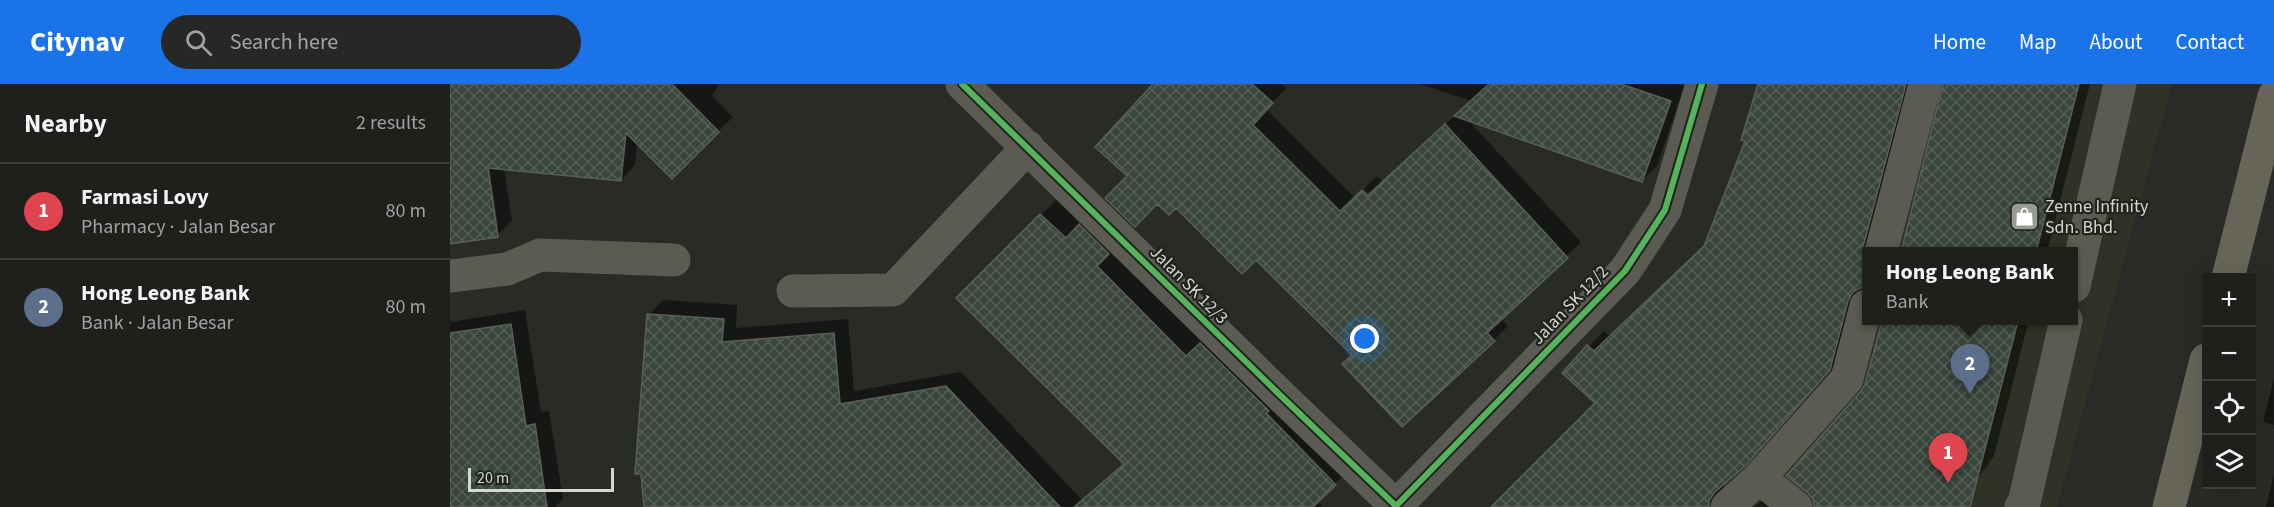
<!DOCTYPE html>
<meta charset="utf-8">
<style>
body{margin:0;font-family:"Source Sans 3",sans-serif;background:#272825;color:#f1f3f6}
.controls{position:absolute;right:18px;bottom:18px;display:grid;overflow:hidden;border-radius:0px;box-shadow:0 6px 24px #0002}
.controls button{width:54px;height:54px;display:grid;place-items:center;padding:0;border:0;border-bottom:2px solid #3c3e3b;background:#1f201c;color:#f1f3f6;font:30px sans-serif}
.scale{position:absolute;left:18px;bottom:15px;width:146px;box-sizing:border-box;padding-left:6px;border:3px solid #d4d6d0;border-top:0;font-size:16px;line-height:21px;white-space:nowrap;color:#d4d6d0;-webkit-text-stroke:4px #20241b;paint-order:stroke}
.you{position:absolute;left:915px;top:255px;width:21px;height:21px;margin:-15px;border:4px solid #fff;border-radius:50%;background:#1a73e8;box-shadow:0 0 0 9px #1a73e833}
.badge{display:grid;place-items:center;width:39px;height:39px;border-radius:50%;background:#1a73e8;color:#fff;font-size:20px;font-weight:700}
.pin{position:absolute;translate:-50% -50px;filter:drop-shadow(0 2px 3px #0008)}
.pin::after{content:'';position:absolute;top:32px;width:21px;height:18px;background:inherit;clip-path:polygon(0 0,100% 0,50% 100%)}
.popup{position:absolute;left:1412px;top:163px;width:216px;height:78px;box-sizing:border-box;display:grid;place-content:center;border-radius:0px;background:#1f201c;filter:drop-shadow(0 2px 4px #0005);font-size:20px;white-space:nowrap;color:#a1a3a3}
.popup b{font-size:22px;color:#f1f3f6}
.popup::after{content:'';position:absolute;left:50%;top:100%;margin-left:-12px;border:12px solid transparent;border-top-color:#1f201c}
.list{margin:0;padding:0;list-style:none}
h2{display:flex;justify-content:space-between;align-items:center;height:78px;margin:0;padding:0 24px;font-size:26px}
h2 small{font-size:20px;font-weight:400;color:#a1a3a3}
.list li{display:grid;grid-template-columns:39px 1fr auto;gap:18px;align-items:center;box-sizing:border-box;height:96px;padding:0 24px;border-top:2px solid #3c3e3b}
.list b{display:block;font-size:22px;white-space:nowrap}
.list p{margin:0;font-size:20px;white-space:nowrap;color:#a1a3a3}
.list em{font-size:20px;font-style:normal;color:#a1a3a3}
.icon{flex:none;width:33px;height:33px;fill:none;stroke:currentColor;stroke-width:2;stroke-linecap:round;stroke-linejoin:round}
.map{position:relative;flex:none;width:1824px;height:423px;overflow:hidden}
header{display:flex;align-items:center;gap:36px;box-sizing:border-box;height:84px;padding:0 30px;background:#1a73e8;color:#fff}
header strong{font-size:28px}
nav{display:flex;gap:33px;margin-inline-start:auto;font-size:21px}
.search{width:420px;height:54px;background:#272825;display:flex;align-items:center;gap:15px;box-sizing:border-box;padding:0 21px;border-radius:33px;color:#a1a3a3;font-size:22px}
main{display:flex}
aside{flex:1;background:#1f201c}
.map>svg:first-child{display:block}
</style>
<header>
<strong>Citynav</strong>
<div class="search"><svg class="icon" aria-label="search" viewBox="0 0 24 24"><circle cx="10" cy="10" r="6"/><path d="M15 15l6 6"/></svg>Search here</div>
<nav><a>Home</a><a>Map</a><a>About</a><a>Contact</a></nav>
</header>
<main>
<aside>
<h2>Nearby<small>2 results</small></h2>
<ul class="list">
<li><span class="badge" style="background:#e0444e">1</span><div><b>Farmasi Lovy</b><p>Pharmacy · Jalan Besar</p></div><em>80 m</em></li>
<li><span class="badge" style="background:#5c6f8a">2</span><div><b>Hong Leong Bank</b><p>Bank · Jalan Besar</p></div><em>80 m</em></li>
</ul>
</aside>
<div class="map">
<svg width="1824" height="423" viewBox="0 0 1824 423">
<defs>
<pattern id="building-cross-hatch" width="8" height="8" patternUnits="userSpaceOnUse" patternTransform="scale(1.5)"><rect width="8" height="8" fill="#39463c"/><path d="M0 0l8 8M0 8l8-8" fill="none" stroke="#556057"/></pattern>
</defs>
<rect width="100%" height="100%" fill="#292b26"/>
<path fill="#2e3325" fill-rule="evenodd" d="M1460,0H1722L1607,423H1253L1383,291ZM1416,168H1624V236H1416Z"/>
<path fill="#0007" fill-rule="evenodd" d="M0,0H269L262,12L283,33L222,93L187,59L185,81L171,96L54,84L62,137L47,151L0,158ZM38,76L48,141H45L35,77Z
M705,0H832L836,4L816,25L905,114L927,92L933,98L1021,17L970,0H1228L1234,2L1207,82L1192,96L1018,36L1131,158L1051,234L1058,242L1044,256L904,270L806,173L679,92Z
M1310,0H1466L1416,168V202L1412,203L1395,269L1311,363L1277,395L1274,401V410L1283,423H1071L1147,319L1114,288L1154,247L1160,252L1256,162L1297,56Z
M1495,0H1640L1597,168H1452Z
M606,116L631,140L644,127L661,167L752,258L765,245L899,386L867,417L872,423H297L199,231L213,216L287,221L286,244L398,235L404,307L511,288L632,416L675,379L509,214Z
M75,226L91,328L99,327L113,415L105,423H0V238Z
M1433,236H1579L1544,372L1507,423H1366L1416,301Z
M1824,294V341L1813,338Z
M1824,390V423H1816Z
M1327,404L1351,423H1304Z"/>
<path fill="url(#building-cross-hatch)" stroke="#5b5e5a" stroke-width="1.5" d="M0,0H222L269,48L222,95L176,49L171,97L38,84L48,153L0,160Z
M703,0H802L823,19L803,41L890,127L912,106L918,111L995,40L1118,174L1037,249L1045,257L952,343L892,280L902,271L806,176L792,190L726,124L719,131L707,120L685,143L655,114L677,92L645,63Z
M1039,0H1171L1221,17L1192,98L1004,32Z
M1308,0H1456L1413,163V172L1416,179V204H1410L1403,208L1398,217L1380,286L1296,381L1264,409L1259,417V423H1041L1145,319L1112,289L1137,261L1144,267L1254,162L1295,57L1291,56Z
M1493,0H1629L1586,168H1451Z
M590,130L616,154L629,140L659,170L647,182L736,272L750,259L819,327L816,329L886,401L863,423H624L674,380L506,214Z
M197,230L274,235L272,258L384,249L390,320L496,302L610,423H194L191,390H185Z
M1432,237H1568L1520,423H1364L1363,415L1358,409L1336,392L1411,307L1415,300Z
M61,240L76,342L85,340L97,423H0V249Z"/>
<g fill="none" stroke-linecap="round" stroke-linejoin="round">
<path stroke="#5c5b53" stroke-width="33" d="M512,0L830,311L946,422
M1431,168L1475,0
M0,192L57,185L90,171L224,176
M1624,202L1670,0
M343,207L443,206L578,63
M1309,394L1346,423
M945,423L1175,187L1215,126L1252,0
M1277,423L1309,394L1397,295L1416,222
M1571,423L1574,419L1616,236"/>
<path stroke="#676458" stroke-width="33" d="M1778,194L1824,12
M1719,423L1756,276"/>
<defs>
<path id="cycleway" d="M512,0L830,311L946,422
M945,423L1175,187L1215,126L1252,0"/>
</defs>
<use href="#cycleway" stroke="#20241b" stroke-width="10"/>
<use href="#cycleway" stroke="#56b35d" stroke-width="6"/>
</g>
<defs>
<symbol id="shop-square" viewBox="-11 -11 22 22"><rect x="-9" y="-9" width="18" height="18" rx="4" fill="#989a94" stroke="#20241b"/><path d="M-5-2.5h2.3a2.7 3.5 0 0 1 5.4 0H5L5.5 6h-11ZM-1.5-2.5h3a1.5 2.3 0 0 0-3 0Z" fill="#fff"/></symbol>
</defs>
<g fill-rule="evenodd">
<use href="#shop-square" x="1558" y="116" width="33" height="33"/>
</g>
<g text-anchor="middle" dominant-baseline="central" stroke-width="4.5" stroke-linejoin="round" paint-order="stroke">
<g font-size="18" fill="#d4d6d0" stroke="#20241b" text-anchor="start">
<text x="1595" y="122">Zenne Infinity<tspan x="1595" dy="21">Sdn. Bhd.</tspan></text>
</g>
<g font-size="18" fill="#d4d6d0" stroke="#20241b">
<text transform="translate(739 201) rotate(45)">Jalan SK 12/3</text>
<text transform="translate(1120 221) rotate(-46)">Jalan SK 12/2</text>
</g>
</g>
</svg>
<div class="controls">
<button>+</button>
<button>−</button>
<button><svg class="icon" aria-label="locate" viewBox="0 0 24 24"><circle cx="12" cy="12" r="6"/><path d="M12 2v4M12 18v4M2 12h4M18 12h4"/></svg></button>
<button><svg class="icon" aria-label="layers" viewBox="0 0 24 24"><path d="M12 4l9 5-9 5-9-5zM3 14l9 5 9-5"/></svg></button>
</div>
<div class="scale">20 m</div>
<div class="you"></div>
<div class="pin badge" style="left:1498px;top:399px;background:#e0444e">1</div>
<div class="pin badge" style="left:1520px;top:310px;background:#5c6f8a">2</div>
<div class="popup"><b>Hong Leong Bank</b>Bank</div>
</div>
</main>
